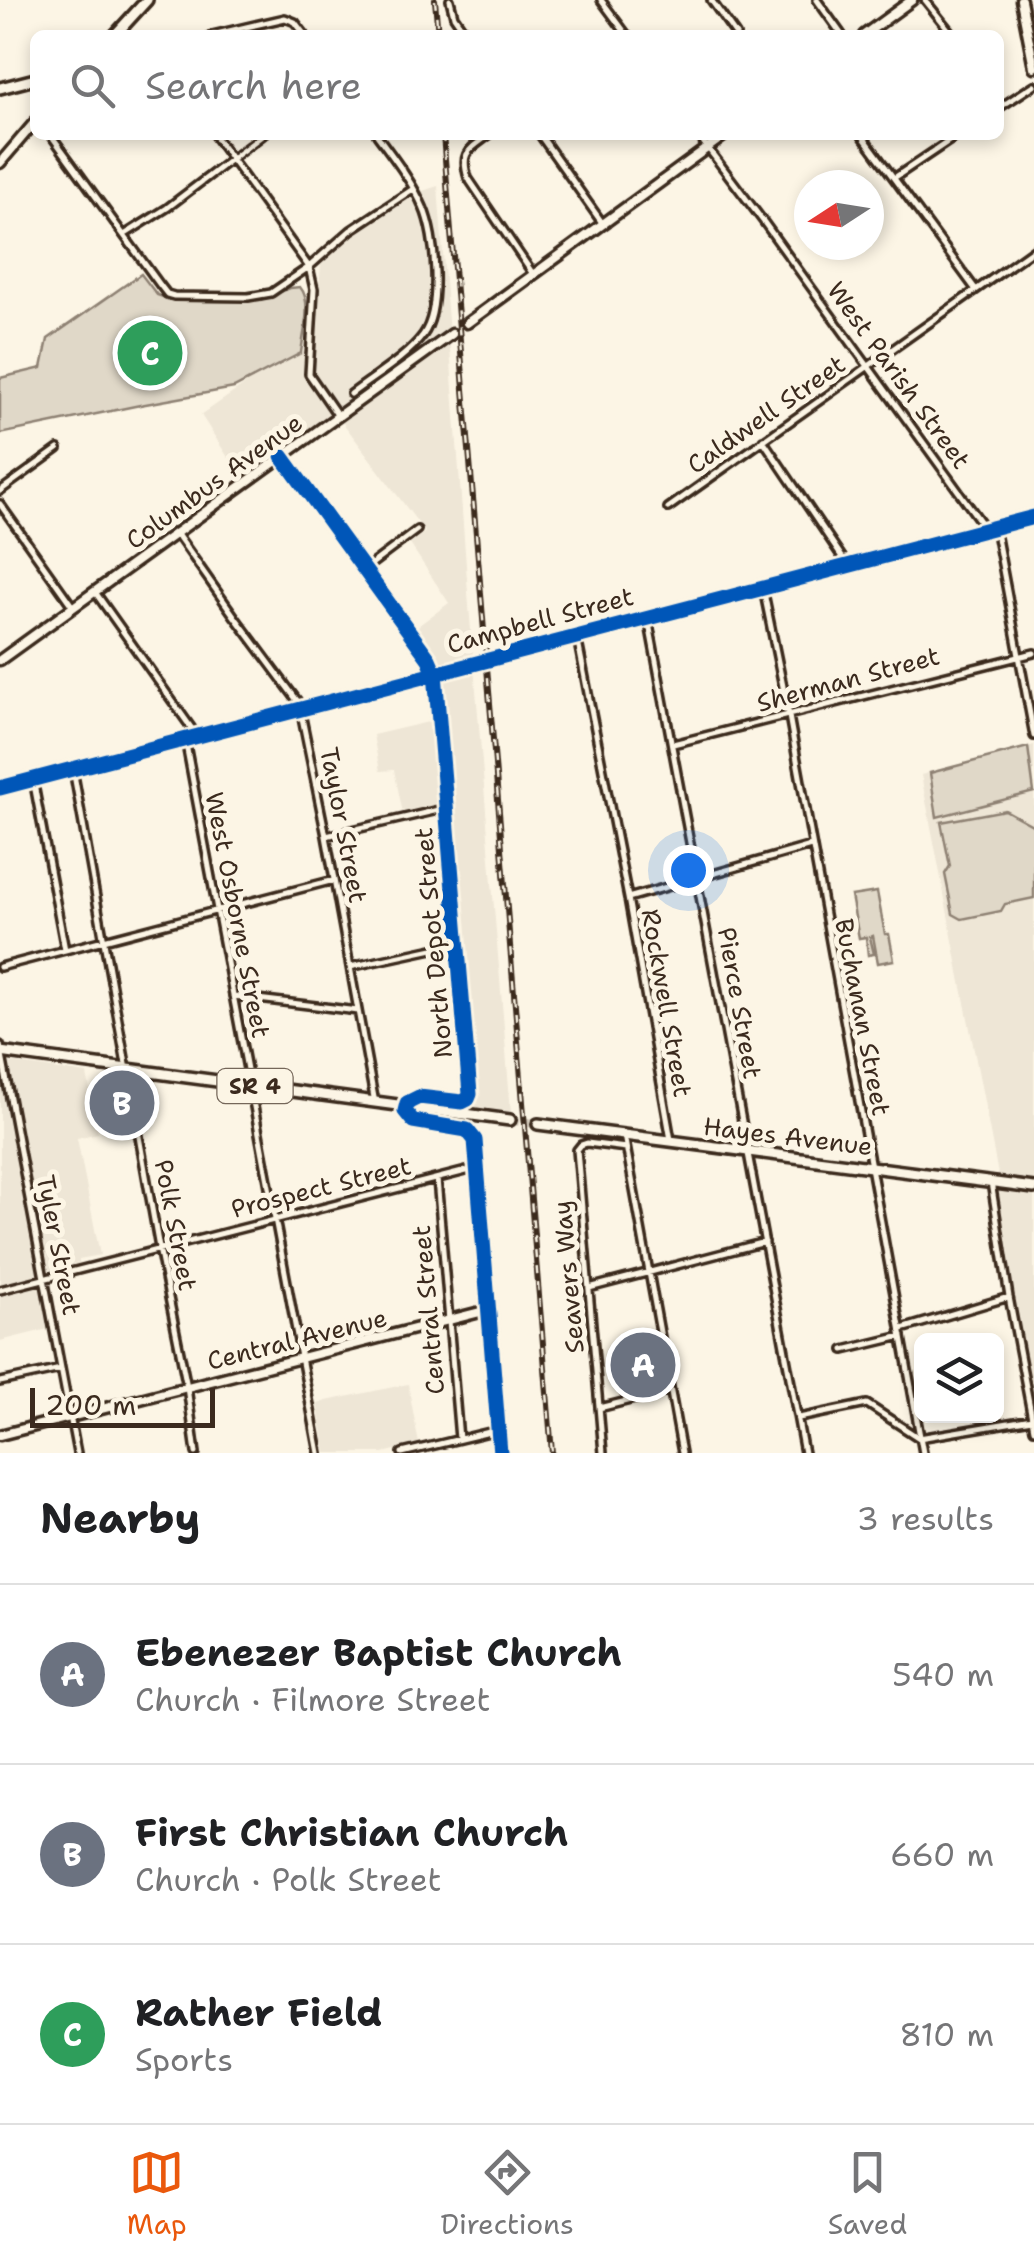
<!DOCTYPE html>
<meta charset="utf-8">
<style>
body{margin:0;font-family:"Shantell Sans",sans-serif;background:#f6f6f6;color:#202124}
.controls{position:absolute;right:30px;bottom:30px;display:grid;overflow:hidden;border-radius:15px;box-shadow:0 5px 15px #0003}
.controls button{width:90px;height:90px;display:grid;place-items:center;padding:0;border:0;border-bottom:2px solid #e0e0e0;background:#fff;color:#202124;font:50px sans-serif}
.compass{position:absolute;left:794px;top:170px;width:90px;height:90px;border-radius:50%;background:#fff;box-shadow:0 5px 15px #0003;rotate:258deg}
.scale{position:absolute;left:30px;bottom:25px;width:185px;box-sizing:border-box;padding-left:10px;border:5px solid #3b2a1e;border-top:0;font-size:28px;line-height:35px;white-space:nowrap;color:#3b2a1e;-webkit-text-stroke:8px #fcf5e5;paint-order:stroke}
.you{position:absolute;left:688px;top:870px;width:35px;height:35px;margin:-25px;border:8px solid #fff;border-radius:50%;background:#1a73e8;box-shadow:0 0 0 15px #1a73e833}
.badge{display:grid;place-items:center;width:65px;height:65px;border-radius:50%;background:#ea580c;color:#fff;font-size:32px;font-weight:700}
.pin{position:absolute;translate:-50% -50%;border:5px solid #fff;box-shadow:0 2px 10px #0006}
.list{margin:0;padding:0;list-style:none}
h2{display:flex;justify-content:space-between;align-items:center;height:130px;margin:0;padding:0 40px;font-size:42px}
h2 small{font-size:32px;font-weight:400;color:#757577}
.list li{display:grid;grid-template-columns:65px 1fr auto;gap:30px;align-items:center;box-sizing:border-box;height:180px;padding:0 40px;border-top:2px solid #e0e0e0}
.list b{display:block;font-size:38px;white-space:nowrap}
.list p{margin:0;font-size:32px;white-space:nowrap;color:#757577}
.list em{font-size:32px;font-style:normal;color:#757577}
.icon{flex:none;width:55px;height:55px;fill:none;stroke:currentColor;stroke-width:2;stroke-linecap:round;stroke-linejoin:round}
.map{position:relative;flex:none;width:1034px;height:1453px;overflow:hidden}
.search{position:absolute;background:#fff;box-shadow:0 5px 15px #0003;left:30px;right:30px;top:30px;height:110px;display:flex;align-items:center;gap:25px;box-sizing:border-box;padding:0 35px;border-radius:15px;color:#757577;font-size:38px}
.sheet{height:670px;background:#fff}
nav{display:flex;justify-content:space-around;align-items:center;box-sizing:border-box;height:140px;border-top:2px solid #e0e0e0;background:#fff;font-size:28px;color:#757577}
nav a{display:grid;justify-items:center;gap:5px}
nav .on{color:#ea580c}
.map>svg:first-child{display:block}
</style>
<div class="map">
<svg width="1034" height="1453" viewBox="0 0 1034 1453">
<rect width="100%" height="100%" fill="#fcf5e5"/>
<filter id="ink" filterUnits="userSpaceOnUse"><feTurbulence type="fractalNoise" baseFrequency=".01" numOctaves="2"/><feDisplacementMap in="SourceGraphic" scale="20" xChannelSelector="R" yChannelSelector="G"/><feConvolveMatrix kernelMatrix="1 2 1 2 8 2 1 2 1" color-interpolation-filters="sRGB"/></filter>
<g filter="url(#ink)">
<path fill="#eee6d6" d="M438,186L469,606L511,1112L474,1108L444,810L404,818L394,770L380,771L373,735L441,719L437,666L415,628L449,603L410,544L425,532L340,419L245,484L201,415L260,374L314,347L321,265L346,238L407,196Z
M1034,745V1429L991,1182L998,1174L921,775Z
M0,1061L87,1074L98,1133L77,1138L100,1255L79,1259V1263L41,1272L52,1328L0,1341Z
M408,1384L419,1444L383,1453H326L317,1403Z"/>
<path fill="#e0d8c8" stroke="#8e8173" stroke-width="2.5" d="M141,274L157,295L169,299L260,300L290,288L300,287C313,302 303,334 301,353L234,388L140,405L0,434V378L42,368L48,339Z
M1028,747L1034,792L937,817L930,773Z
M1005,810L1034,826V898L1005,904L1001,911L962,919L953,914L945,874L950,866L941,822Z
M877,892L885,934H889L894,960L878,963L873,936L870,937L874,954L868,955L866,937L859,938L851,896Z"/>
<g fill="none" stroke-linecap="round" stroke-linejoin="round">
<path stroke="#d5ccbd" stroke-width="9" stroke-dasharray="9 4.5" stroke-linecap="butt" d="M510,1120L538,1124"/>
<defs>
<path id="street" d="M450,0L454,16L467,35
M601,0L627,35
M711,0L736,35
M817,0L842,35
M925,0L953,35
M212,35L285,18L295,22L305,35
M999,108L1034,85
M51,135L160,285L167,294L174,296L248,297L271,293L309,267L351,230L413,189
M214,135L309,267L314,289L309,374L338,416
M489,135C469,150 460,152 468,178L533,274
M540,135L603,224
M698,135L763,221L985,528
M862,135L976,290
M894,178L958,135
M124,235L167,208L263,135
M351,394C373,377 407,357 423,335C442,309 436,236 423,207C412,181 393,157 377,135
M763,440L848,566
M282,456L429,659L435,673
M0,491L58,449
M0,504L73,607
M668,508L1034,249
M995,527L1034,736
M176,533L235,617L299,703L326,836L375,1103
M365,569L417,530
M763,588L789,716L923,1453
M95,592L197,736
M648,618L804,1453
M577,637L628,898L671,1140
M185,739L319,1453
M673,744L1034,653
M73,769L159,1248L187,1387L196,1453
M33,779L65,950
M326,836L447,808
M628,898L811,846
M0,967L334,880
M350,967L456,944
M233,996L358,1011
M0,1045L77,1453
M624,1135L682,1453
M437,1179L459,1439
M991,1182L1009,1297L1034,1429
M589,1288L765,1242
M0,1290L478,1168
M902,1329L1009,1297
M844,1350L902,1336
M0,1382L61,1369
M599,1408L670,1390
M799,1418L867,1404L919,1438L1032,1419
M402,1453L498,1430
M603,1453L577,1150L581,1145L587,1143L626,1148"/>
<path id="secondary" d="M1021,0L1034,67
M864,35L912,0
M0,163L35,122
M467,323L725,135
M0,660L452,334
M435,673L470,1094L468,1099L462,1102L419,1097L407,1103L405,1111L413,1121L467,1130L475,1140L500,1453
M0,788L1034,517
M0,1435L488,1310"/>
<path id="primary" d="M115,35L147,0
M0,88L35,79
M0,1052L510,1120
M538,1124L1034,1188"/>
</defs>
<use href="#street" stroke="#3b2a1e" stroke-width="12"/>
<use href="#secondary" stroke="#3b2a1e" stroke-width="15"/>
<use href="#primary" stroke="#3b2a1e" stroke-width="16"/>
<use href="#street" stroke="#fcf5e5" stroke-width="5"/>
<use href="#secondary" stroke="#fcf5e5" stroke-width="8"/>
<use href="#primary" stroke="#fcf5e5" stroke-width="9"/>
<defs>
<path id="rail" d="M435,0L438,35
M443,135L552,1453"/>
</defs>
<use href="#rail" stroke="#3b2a1e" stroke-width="6"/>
<use href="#rail" stroke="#fcf5e5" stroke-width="2.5" stroke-dasharray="8" stroke-linecap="butt"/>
<defs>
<path id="cycleway" d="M282,456L429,659L435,673L470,1094L468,1099L462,1102L419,1097L407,1103L405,1111L413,1121L467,1130L475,1140L500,1453
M0,788L1034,517"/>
</defs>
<use href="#cycleway" stroke="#fcf5e5" stroke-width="21"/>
<use href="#cycleway" stroke="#0057b8" stroke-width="15"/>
</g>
</g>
<g text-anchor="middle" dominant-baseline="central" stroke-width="10" stroke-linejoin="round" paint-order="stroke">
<rect fill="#fcf5e5" stroke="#75675a" stroke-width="2.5" x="217.5" y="1069" width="75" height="34" rx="8"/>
<g font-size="22" font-weight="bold" fill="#3b2a1e">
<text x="255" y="1086">SR 4</text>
</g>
<g font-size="25" fill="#3b2a1e" stroke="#fcf5e5">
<text transform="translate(899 375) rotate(54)">West Parish Street</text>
<text transform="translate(766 414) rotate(-35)">Caldwell Street</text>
<text transform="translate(214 481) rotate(-36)">Columbus Avenue</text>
<text transform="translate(540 620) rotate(-15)">Campbell Street</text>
<text transform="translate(848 679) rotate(-15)">Sherman Street</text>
<text transform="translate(344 825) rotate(79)">Taylor Street</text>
<text transform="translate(238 915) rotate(79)">West Osborne Street</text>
<text transform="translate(433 943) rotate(-95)">North Depot Street</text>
<text transform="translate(667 1003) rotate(80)">Rockwell Street</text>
<text transform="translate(740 1003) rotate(80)">Pierce Street</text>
<text transform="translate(863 1017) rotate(79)">Buchanan Street</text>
<text transform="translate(788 1136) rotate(7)">Hayes Avenue</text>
<text transform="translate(321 1187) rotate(-14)">Prospect Street</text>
<text transform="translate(176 1225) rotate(79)">Polk Street</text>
<text transform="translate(59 1245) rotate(79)">Tyler Street</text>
<text transform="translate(568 1277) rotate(-95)">Seavers Way</text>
<text transform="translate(428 1310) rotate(-95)">Central Street</text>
<text transform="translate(297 1339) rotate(-14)">Central Avenue</text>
</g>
</g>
</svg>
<div class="controls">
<button><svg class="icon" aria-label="layers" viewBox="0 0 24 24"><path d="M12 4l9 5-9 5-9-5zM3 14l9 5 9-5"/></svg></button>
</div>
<svg class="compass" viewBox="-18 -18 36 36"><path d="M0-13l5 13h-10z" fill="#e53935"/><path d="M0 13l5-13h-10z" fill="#757577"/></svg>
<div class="scale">200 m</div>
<div class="you"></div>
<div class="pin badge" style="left:643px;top:1365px;background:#6b7280">A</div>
<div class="pin badge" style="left:122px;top:1103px;background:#6b7280">B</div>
<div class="pin badge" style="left:150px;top:353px;background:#2e9e5b">C</div>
<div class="search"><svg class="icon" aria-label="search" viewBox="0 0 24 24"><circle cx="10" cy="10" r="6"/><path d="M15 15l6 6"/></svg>Search here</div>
</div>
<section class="sheet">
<h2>Nearby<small>3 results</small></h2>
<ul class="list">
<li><span class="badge" style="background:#6b7280">A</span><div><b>Ebenezer Baptist Church</b><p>Church · Filmore Street</p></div><em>540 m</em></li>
<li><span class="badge" style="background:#6b7280">B</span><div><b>First Christian Church</b><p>Church · Polk Street</p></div><em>660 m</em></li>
<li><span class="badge" style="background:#2e9e5b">C</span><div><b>Rather Field</b><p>Sports</p></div><em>810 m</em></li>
</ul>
</section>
<nav>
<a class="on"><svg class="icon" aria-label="map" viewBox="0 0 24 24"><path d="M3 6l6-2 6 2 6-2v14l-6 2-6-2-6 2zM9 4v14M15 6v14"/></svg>Map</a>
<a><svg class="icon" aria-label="directions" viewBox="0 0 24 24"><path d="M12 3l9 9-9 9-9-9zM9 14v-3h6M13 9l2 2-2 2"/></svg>Directions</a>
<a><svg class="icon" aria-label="saved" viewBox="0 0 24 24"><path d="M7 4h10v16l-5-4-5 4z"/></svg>Saved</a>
</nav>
